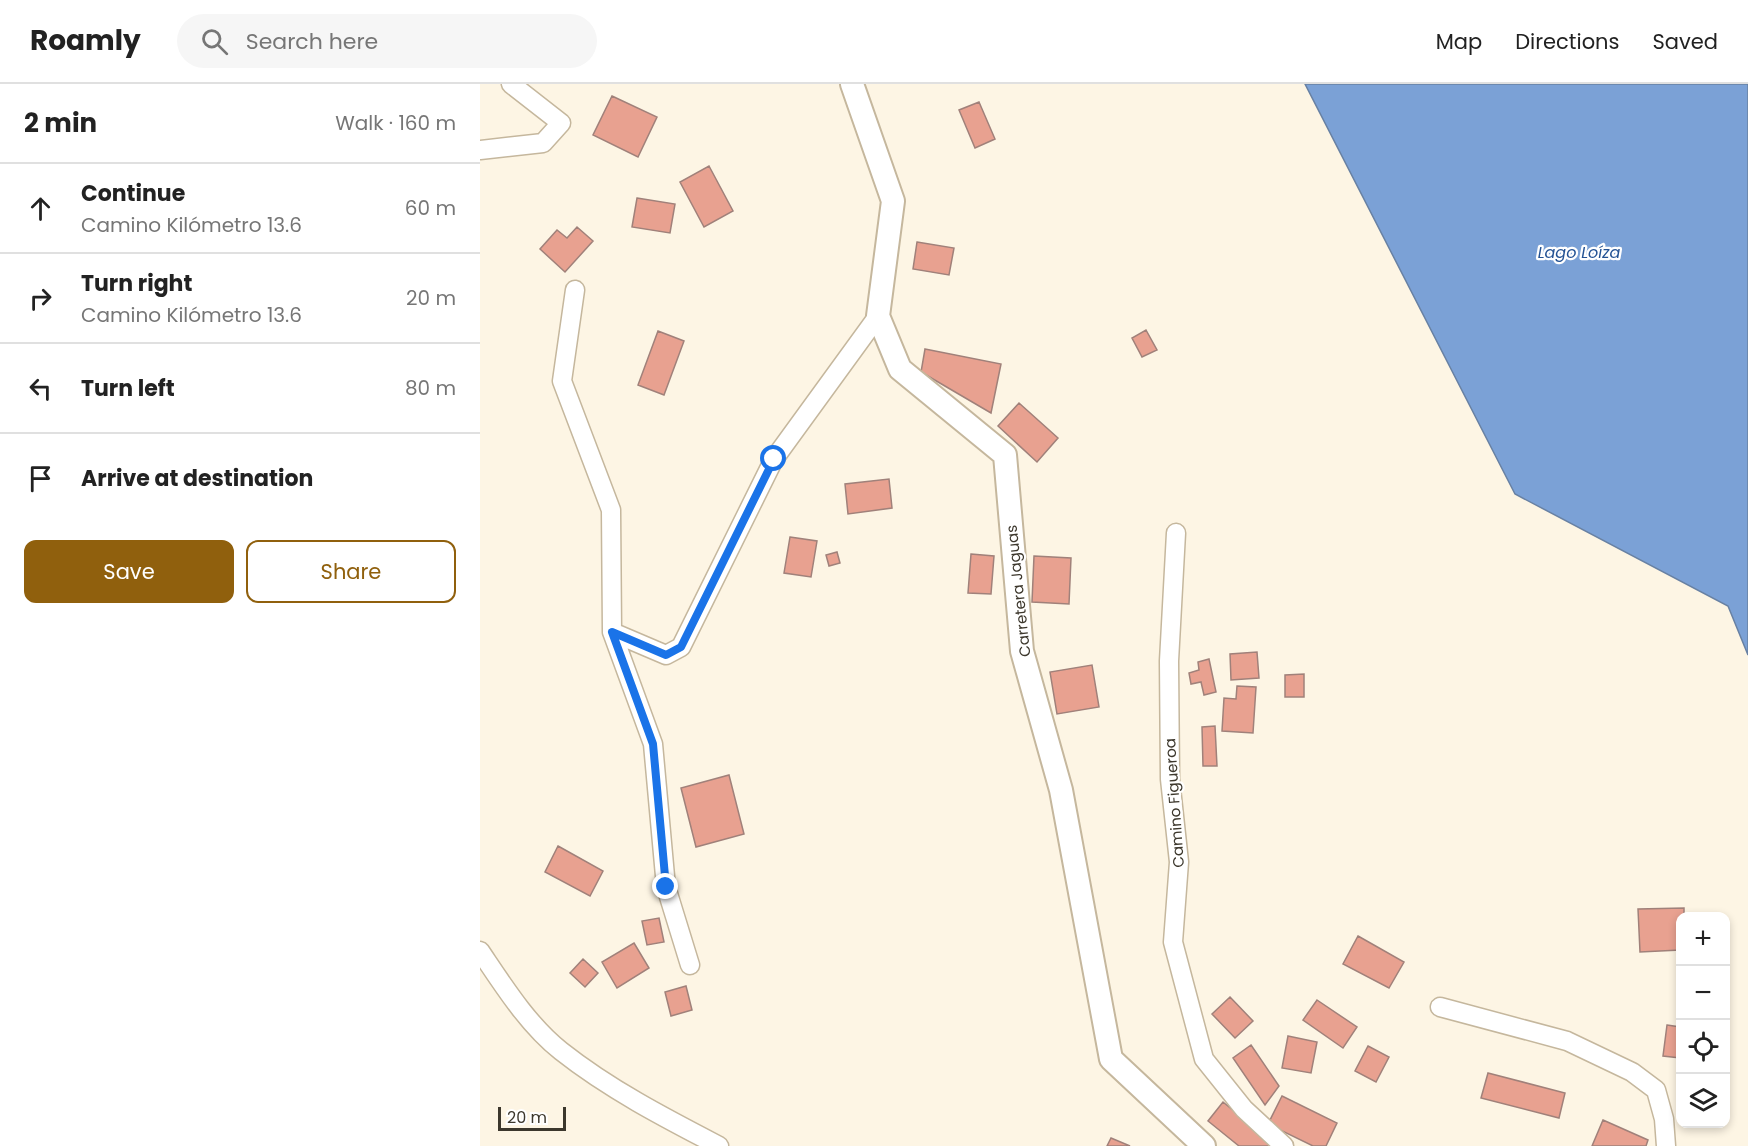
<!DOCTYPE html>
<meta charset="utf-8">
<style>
body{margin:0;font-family:Poppins,sans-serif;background:#f6f6f6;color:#222}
.controls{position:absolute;right:18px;bottom:18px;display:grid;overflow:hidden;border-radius:12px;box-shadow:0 3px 9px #0003}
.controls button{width:54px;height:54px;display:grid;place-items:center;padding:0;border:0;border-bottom:2px solid #e0e0e0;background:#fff;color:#222;font:30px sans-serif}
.scale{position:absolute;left:18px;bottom:15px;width:68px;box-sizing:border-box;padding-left:6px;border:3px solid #3c372c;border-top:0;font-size:16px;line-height:21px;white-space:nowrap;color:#3c372c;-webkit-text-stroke:4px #fff;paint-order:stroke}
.stop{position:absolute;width:18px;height:18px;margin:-14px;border:4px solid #1a73e8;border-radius:50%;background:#fff}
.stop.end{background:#1a73e8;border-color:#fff;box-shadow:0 2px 6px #0008}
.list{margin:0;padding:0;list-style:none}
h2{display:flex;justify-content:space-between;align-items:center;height:78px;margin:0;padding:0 24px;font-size:26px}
h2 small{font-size:20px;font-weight:400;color:#767676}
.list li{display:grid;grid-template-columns:39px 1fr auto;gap:18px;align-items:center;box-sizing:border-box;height:90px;padding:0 24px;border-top:2px solid #e0e0e0}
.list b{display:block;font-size:22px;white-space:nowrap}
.list p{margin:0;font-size:20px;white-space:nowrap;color:#767676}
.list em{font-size:20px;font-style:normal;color:#767676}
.actions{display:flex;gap:12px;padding:18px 24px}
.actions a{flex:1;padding:14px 0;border:2px solid #90600d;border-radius:12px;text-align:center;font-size:21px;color:#90600d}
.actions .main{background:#90600d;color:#fff}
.icon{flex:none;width:33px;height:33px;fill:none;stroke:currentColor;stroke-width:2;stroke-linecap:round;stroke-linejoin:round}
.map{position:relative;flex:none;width:1268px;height:1062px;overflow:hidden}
header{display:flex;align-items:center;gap:36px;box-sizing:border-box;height:84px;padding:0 30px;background:#fff;border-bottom:2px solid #e0e0e0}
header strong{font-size:28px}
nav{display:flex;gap:33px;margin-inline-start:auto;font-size:21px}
.search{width:420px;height:54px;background:#f6f6f6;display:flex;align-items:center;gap:15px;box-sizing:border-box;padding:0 21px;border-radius:33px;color:#767676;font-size:22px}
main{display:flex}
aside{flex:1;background:#fff}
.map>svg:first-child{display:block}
</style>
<header>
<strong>Roamly</strong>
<div class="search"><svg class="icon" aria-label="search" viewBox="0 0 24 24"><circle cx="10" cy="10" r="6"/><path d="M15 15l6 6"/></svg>Search here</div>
<nav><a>Map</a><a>Directions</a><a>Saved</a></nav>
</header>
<main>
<aside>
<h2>2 min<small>Walk · 160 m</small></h2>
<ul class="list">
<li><svg class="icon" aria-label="ahead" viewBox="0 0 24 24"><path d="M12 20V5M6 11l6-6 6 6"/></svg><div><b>Continue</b><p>Camino Kilómetro 13.6</p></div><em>60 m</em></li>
<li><svg class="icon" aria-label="right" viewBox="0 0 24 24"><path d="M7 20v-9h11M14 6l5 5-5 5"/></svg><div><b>Turn right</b><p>Camino Kilómetro 13.6</p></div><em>20 m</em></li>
<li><svg class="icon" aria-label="left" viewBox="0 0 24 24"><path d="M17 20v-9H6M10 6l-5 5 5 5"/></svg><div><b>Turn left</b></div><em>80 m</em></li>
<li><svg class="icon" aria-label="arrive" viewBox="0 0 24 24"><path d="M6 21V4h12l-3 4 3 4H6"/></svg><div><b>Arrive at destination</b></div></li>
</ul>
<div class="actions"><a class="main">Save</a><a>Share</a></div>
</aside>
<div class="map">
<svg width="1268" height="1062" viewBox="0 0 1268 1062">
<rect width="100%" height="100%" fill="#fdf5e4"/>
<path fill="#7ba1d6" stroke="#6881a3" stroke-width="1.5" d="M825,0H1268V571L1248,522L1035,410Z"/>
<path fill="#e8a190" stroke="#a0817a" stroke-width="1.5" d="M132,12L177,33L158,73L113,51Z
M499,18L515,55L495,64L479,26Z
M229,82L253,127L224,143L200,98Z
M157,114L195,120L190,149L152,143Z
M97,143L113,157L85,188L60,165L77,146L87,154Z
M437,158L474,164L469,191L433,185Z
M666,246L677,266L662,273L652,254Z
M178,247L204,257L184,311L158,301Z
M445,265L521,280L511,329L441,288Z
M539,319L578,354L557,378L518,342Z
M409,395L412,424L368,430L365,400Z
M310,453L337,457L331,493L304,489Z
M357,468L360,479L349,482L346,471Z
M491,470L514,472L511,510L488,509Z
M554,472L591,474L589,520L552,518Z
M777,568L779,594L751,596L750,570Z
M729,575L736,608L724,611L721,598L711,600L709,589L719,586L718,578Z
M612,581L619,623L577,630L570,588Z
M824,590V613H805V591Z
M757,602L776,603L773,649L742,647L744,614L756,615Z
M735,642L737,682H723L722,643Z
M249,691L264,750L216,763L201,704Z
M78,762L123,787L110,812L65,788Z
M1204,824V832H1200V866L1160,868L1158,825Z
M179,834L184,858L167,861L162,837Z
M878,852L924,878L909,904L863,880Z
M154,859L169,884L137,904L122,878Z
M103,875L118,889L105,903L90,889Z
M206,902L212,926L191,932L185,908Z
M750,913L773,937L755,954L732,930Z
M837,916L877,943L863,964L823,936Z
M1187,941L1200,943V974L1183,972Z
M808,952L837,958L831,989L802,984Z
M771,961L799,1002L785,1021L753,974Z
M888,962L909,973L896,998L875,987Z
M1008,989L1085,1009L1079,1034L1001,1014Z
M802,1012L857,1039L846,1062H833L788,1040Z
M743,1018L794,1060L792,1062H759L728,1037Z
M1123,1036L1168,1056L1166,1062H1112Z
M631,1054L650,1062H627Z"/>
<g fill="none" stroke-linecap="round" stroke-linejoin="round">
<defs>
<path id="minor" d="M0,66L63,59L81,39L31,0
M95,206L82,297L131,426L132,548L173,660L186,803L210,881
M696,449L689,577L690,695L699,778L693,858L724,975L764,1025L804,1062
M132,548L186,571L201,563L294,375L398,232
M0,867C23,901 48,941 81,967C129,1005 185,1034 239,1062
M960,923L1087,957L1152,988L1176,1006L1184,1035L1186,1062"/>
<path id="tertiary" d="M372,0L413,117L398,232L420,285L525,371L542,567L581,706L631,975L724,1062"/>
</defs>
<use href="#minor" stroke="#c5b79d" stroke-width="21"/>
<use href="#tertiary" stroke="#c5b79d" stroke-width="26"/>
<use href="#minor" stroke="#fff" stroke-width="18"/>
<use href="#tertiary" stroke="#fff" stroke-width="22"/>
</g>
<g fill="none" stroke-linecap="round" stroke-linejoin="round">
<path stroke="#1a73e8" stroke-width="8" d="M186,803L173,660L132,548L186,571L201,563L294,375"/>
</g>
<g text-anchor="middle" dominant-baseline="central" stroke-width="4.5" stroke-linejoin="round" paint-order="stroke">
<g font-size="15" fill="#3c372c" stroke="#fff">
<text transform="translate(538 507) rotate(-96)">Carretera Jaguas</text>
<text transform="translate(694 719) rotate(-94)">Camino Figueroa</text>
</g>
<g font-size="16" font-style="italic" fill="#235294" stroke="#fff">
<text x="1099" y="168">Lago Loíza</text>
</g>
</g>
</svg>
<div class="controls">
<button>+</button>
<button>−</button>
<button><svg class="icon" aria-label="locate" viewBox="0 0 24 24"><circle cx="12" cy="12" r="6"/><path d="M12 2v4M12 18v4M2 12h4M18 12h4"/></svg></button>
<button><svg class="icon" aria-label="layers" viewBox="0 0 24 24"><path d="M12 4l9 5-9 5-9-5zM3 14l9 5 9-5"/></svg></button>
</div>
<div class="scale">20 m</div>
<div class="stop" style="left:294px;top:375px"></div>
<div class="stop end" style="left:186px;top:803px"></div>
</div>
</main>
